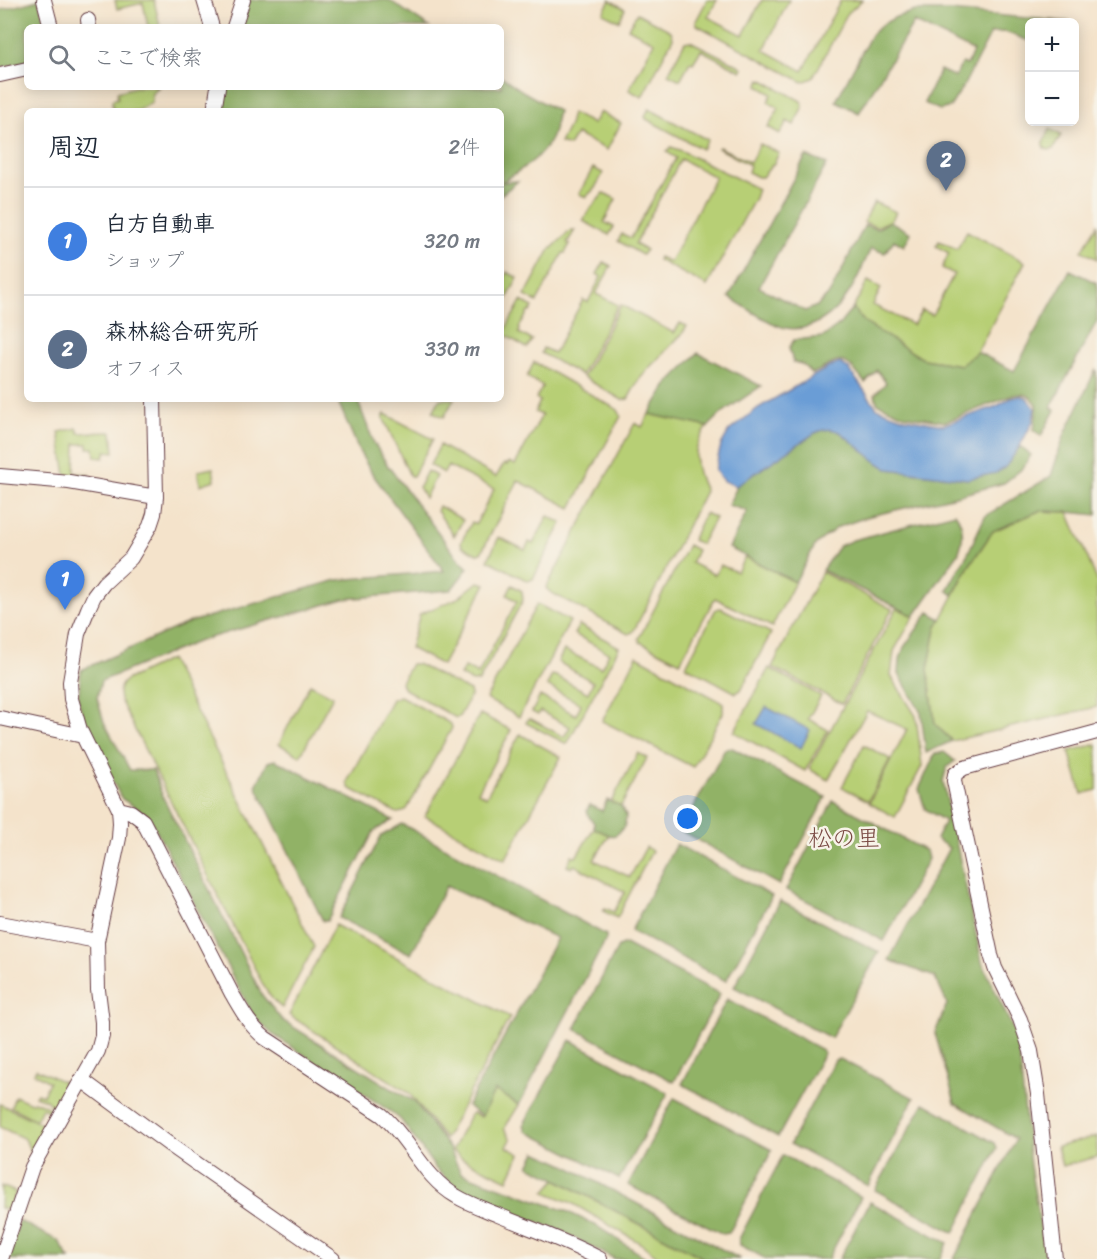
<!DOCTYPE html>
<html lang="ja">
<meta charset="utf-8">
<style>
body{margin:0;font-family:Sriracha,"Klee One",sans-serif;background:#f6f6f7;color:#1f2937}
.controls{position:absolute;right:18px;top:18px;display:grid;overflow:hidden;border-radius:9px;box-shadow:0 3px 15px #0003}
.controls button{width:54px;height:54px;display:grid;place-items:center;padding:0;border:0;border-bottom:2px solid #e0e1e3;background:#fff;color:#1f2937;font:30px sans-serif}
.you{position:absolute;left:688px;top:819px;width:21px;height:21px;margin:-15px;border:4px solid #fff;border-radius:50%;background:#1a73e8;box-shadow:0 0 0 9px #1a73e833}
.badge{display:grid;place-items:center;width:39px;height:39px;border-radius:50%;background:#c8321e;color:#fff;font-size:20px;font-weight:700}
.pin{position:absolute;translate:-50% -50px;filter:drop-shadow(0 2px 3px #0008)}
.pin::after{content:'';position:absolute;top:32px;width:21px;height:18px;background:inherit;clip-path:polygon(0 0,100% 0,50% 100%)}
.list{margin:0;padding:0;list-style:none}
h2{display:flex;justify-content:space-between;align-items:center;height:78px;margin:0;padding:0 24px;font-size:26px}
h2 small{font-size:20px;font-weight:400;color:#747a83}
.list li{display:grid;grid-template-columns:39px 1fr auto;gap:18px;align-items:center;box-sizing:border-box;height:108px;padding:0 24px;border-top:2px solid #e0e1e3}
.list b{display:block;font-size:22px;white-space:nowrap}
.list p{margin:0;font-size:20px;white-space:nowrap;color:#747a83}
.list em{font-size:20px;font-style:normal;color:#747a83}
.icon{flex:none;width:33px;height:33px;fill:none;stroke:currentColor;stroke-width:2;stroke-linecap:round;stroke-linejoin:round}
.map{position:relative;flex:none;width:1097px;height:1259px;overflow:hidden}
.search{position:absolute;background:#fff;box-shadow:0 3px 15px #0003;left:24px;top:24px;width:480px;height:66px;display:flex;align-items:center;gap:15px;box-sizing:border-box;padding:0 21px;border-radius:9px;color:#747a83;font-size:22px}
.panel{position:absolute;background:#fff;box-shadow:0 3px 15px #0003;left:24px;top:108px;width:480px;height:294px;border-radius:9px}
.map>svg:first-child{display:block}
</style>
<div class="map">
<svg width="1097" height="1259" viewBox="0 0 1097 1259">
<rect width="100%" height="100%" fill="#f7f3e8"/>
<filter id="ink" filterUnits="userSpaceOnUse"><feTurbulence type="fractalNoise" baseFrequency=".0167" numOctaves="2"/><feDisplacementMap in="SourceGraphic" scale="12" xChannelSelector="R" yChannelSelector="G"/><feConvolveMatrix kernelMatrix="1 2 1 2 8 2 1 2 1" color-interpolation-filters="sRGB"/></filter>
<filter id="wash" filterUnits="userSpaceOnUse"><feTurbulence type="fractalNoise" baseFrequency=".008" numOctaves="4" result="noise"/><feDisplacementMap in="SourceGraphic" scale="24" xChannelSelector="R" yChannelSelector="G"/><feGaussianBlur stdDeviation="1.35" result="paint"/><feColorMatrix in="noise" values="0 0 0 0 0 0 0 0 0 0 0 0 0 0 0 0 0 1.4 0 .05"/><feComposite in="paint" operator="in"/></filter>
<g filter="url(#wash)">
<rect width="100%" height="100%" fill="#f4e3cb"/>
<path fill="#b7cf74" stroke="#807750" stroke-width="1.5" d="M115,0H154L160,27H148L143,3L117,9Z
M610,0L625,9L619,21L603,13Z
M707,0H717L708,17L743,35L762,0H789L764,50L803,71L841,0H862L847,14L813,78L803,82L697,25L696,21Z
M637,13L671,31L673,38L642,97L629,90L654,42L628,28Z
M690,41L740,66L743,68L741,71L701,50L693,63L690,62L680,80L668,74L685,42Z
M761,79L801,101L803,106L794,125L787,121L780,134L768,127L779,108L768,102L772,94L758,86Z
M135,87H159L152,93V102L137,111H113L112,100L118,98L117,92Z
M649,109L708,140L702,149L646,119L645,116Z
M600,112L621,123L607,150L576,134L569,146L560,143L569,125L572,113L593,124Z
M1050,129L1061,135L1053,149L1049,150L1044,148L1043,143Z
M760,144L779,153L774,163L762,177H758L748,172L750,165L718,148L719,147L750,162Z
M671,147L682,151L758,189L755,198L707,286L658,260L659,257L670,262L715,177L681,159L635,244L646,250L642,255L618,241L622,234L631,238L676,158L667,152Z
M593,168L603,173L595,188L586,197L579,194Z
M604,193L616,199L604,222L614,227L609,235L583,221L589,210Z
M874,202L896,212L892,220L876,227L864,222Z
M1097,225V259L1082,251Z
M571,230H575L567,243L570,244L565,253H563L537,302L525,296L549,251Z
M967,231L1025,262L977,352L961,365L923,359L867,325L853,308L868,281L881,288L873,305L913,325L922,310L932,315L954,274L942,268L949,253L936,246L939,241L957,249Z
M604,262L611,266L596,294L618,305L581,375L541,353L543,348L554,353L583,300L588,302L601,277L597,274Z
M507,272L518,278L501,310V284Z
M521,301L533,307L530,312H528L519,328L520,329L519,333L532,340L527,348L503,334Z
M621,305L674,333L680,323L687,326L682,334L649,368L638,381L628,399L622,400L583,377Z
M534,362L618,410L621,416L571,508L517,480V483L481,553L477,554L462,546L461,542L472,522L476,524L494,489L448,466L444,473L430,465L440,445L496,477L504,464L507,465L509,462L515,465L542,415L535,412L540,401L536,398L543,386L527,377Z
M440,399H454L444,417L433,412Z
M385,414L433,439L413,476H410L383,417Z
M649,414L708,427C690,448 694,468 705,491L651,598L633,632L628,634L550,592L546,588L635,423L642,427Z
M77,428L79,433L112,432L114,452L106,451L104,458L95,457L94,448H88V444H76L75,473L89,474L88,479L66,475L59,432Z
M213,468L215,480L200,485L198,471Z
M427,471L436,476L425,498L419,487Z
M439,506L463,520L454,536L437,511Z
M1039,511L1068,512L1097,580V707L952,741L935,724L928,669L936,629L969,566L993,531Z
M705,513L715,518L701,544L692,540Z
M548,516L562,523L533,579L528,581L488,560L499,537L525,550L529,542L533,544Z
M688,545L697,550L691,563L715,575L720,565L737,572L745,557L795,582L772,627L715,598L680,662L640,642L639,638Z
M822,572L892,609L842,704L772,667Z
M478,582L486,584L442,665L410,648L420,614L458,598Z
M512,585L522,591L523,600L479,681L472,682L460,675L465,667L478,674L517,601L507,595Z
M537,604L570,621L519,717L486,699Z
M721,608L771,633L741,690L736,693L686,666L716,609Z
M897,608L914,616L894,651L891,676L916,716L922,766L895,817L869,803L907,729L867,711L828,780L809,769Z
M579,625L619,647L567,744L526,723L528,719H531L564,737L570,727L540,711L538,715L532,712L540,696L576,715L581,704L547,686L552,675L556,676L588,693L593,682L558,662L564,650L601,668L609,653L574,634Z
M637,656L723,703V713L693,767L602,721Z
M170,659L314,947L282,1008C271,1000 265,989 259,977L120,700C118,691 119,686 126,680Z
M411,664H417L470,691L471,695L459,717L456,718L403,688L401,682Z
M769,668L821,696L808,719L828,730L805,771L734,732Z
M310,684L333,696L300,756L279,744Z
M400,696L451,724L452,728L407,809L403,812L397,813L349,788L347,782L392,699Z
M480,714L511,730L478,792L486,797L520,734L561,757L505,860L425,816Z
M1097,744V790L1082,794L1069,751Z
M864,745L890,759L868,801L842,787Z
M638,753L647,758L621,806L611,802Z
M594,828L609,835L594,860L630,877L646,847L652,851L617,918L603,911L605,908L614,912L625,892L574,865L572,868L567,866L572,855L576,857Z
M335,925L510,1017L445,1139L409,1093L289,1015Z
M36,1069L70,1085L58,1107L54,1105L53,1108L46,1100L35,1096L37,1093L43,1095L49,1082L34,1073Z
M495,1090L519,1105L504,1129L511,1139L507,1147L520,1154L508,1180L463,1159L452,1150L470,1115L473,1113L481,1117Z
M15,1096L31,1103L34,1101L44,1105L53,1111L51,1113L42,1108L36,1120L11,1107Z
M0,1104L48,1127L34,1151H30L25,1139L0,1127Z
M1097,1136V1157L1062,1166L1057,1147Z
M556,1179L559,1181L705,1259H661L640,1243L572,1203L545,1192Z
M1,1186L16,1192L9,1210L0,1208Z"/>
<path fill="#91b266" stroke="#6e6848" stroke-width="1.5" d="M39,0L46,27H27V62L0,68V10Z
M249,0H389L429,27H240Z
M915,11H950L1072,22H1030L1029,41L1005,32L991,33L964,85L950,107L940,110L924,103L940,70L955,77L962,63L967,65L973,51L914,22L859,113L836,101L871,35L881,25L896,17Z
M501,76L524,92L558,111C556,119 555,127 553,134C545,157 520,170 502,182L518,181L501,195V111H226L223,104L225,87H501Z
M806,156L827,164L759,287L805,311L817,306L830,293L865,225L877,229L890,221L911,233L904,246L894,240L885,253L871,248C864,263 858,280 848,294C835,313 812,333 786,328C770,325 744,306 729,297Z
M1070,270L1097,283V321L1051,407L1055,410L1041,436L1034,430L1037,405C1029,394 1027,393 1013,395L945,422L904,415L877,403L875,394L886,383L877,370L865,383C842,354 843,358 812,374L802,364L793,362L789,348L794,340L823,337L838,326L853,308L865,323L923,359L961,365L977,352L1014,371Z
M698,353L761,386L722,413L708,427L649,414L669,382Z
M1096,369L1097,515L1068,512L1039,511L993,531L969,566L953,595L947,590L968,553L985,516L1051,476L1064,436Z
M337,399H357L374,443L388,466L456,556L468,568L451,590L344,599L202,640L101,681L97,698L104,722L130,770H153L163,797L262,995L282,1020L392,1089L414,1101L449,1148L461,1173L566,1211L595,1225L648,1259H615L561,1231L478,1200L456,1188L436,1169L401,1120L390,1111L272,1034L254,1017L148,815L122,799L107,771L84,719L78,700L81,670L190,622L337,580L444,571L373,475L360,453Z
M825,429H833L840,432L877,462L888,469L967,479L1005,468L1020,446L1031,455L1023,468L1004,483L956,496L870,516L838,527L816,544L795,582L729,548L747,511L728,505L736,489V486L815,433Z
M955,513C964,525 964,540 958,554L914,616L822,570L839,546L853,540Z
M929,612L941,619L936,629L928,669L935,724L952,741L926,753L921,713L899,674L900,659L904,647Z
M732,748L826,797L779,885L681,831L725,749Z
M944,752L955,761L947,767L943,781L982,962L1018,1040L1030,1166L1046,1259H954L1016,1139L955,1103L935,1033L947,1004L935,977L889,960L949,848L936,839L945,821L925,809L919,789L935,754Z
M275,760L393,820L374,831L327,921H323L256,786L268,762Z
M607,800L621,806L626,815L625,826L615,836L609,835L594,828V823L589,817L587,810L590,805L602,811Z
M833,801L926,851L928,859L884,941L786,890Z
M402,824L606,935V939L519,1105L495,1090L482,1116L467,1106L557,938L446,886L411,954L339,918L381,836Z
M676,844L772,896L726,981L631,931Z
M780,901L879,952L831,1038L734,987Z
M625,944L720,994L674,1082L575,1029L618,947Z
M727,999L822,1050L824,1053L778,1137L682,1084Z
M570,1040L668,1093L619,1179L526,1131L524,1124Z
M840,1059L914,1098L868,1186L790,1144L835,1060Z
M674,1098L772,1150L729,1233L723,1234L628,1185Z
M924,1103L995,1143L997,1148L954,1233L875,1190Z
M536,1152L567,1166L740,1259H705L556,1179L529,1166Z
M783,1155L861,1197L828,1259H766L740,1245L739,1239Z
M870,1202L948,1243L940,1259H839Z
M19,1221L59,1241L69,1258L71,1259H8Z"/>
<path fill="#6b9dd6" stroke="#5a5e80" stroke-width="1.5" d="M840,363L848,368L877,408L904,418L943,425L997,406L1011,398L1020,396L1026,397L1035,408L1033,421L1020,446L1005,468L996,473L967,479L888,469L877,462L840,432C830,428 825,429 815,433L736,486L723,481L715,470L721,445L729,431L758,408L829,367Z
M766,707L810,730L801,748L756,724Z"/>
</g>
<g filter="url(#ink)">
<g fill="none" stroke-linecap="round" stroke-linejoin="round">
<defs>
<path id="minor" d="M44,0L51,27
M204,0L212,27
M88,20L89,27
M234,27L243,0
M0,75L27,69
M214,111L218,87
M0,476L69,482L156,497
M0,718L83,736
M119,809L131,812L143,821L232,994C242,1011 250,1026 265,1038L382,1115C410,1139 423,1177 456,1196C469,1204 484,1209 498,1215C532,1229 567,1241 600,1259
M0,923L97,941
M82,1080L170,1145L333,1259
M1,1259L32,1167L98,1051L102,1036V1022L98,990L97,941L119,838L120,823L119,809L80,730L71,699L70,682L78,634L88,609L94,596L104,583L131,558L150,526L154,514L156,497L154,399
M1055,1259L1038,1094L1031,1051L1020,1019L995,968L991,955L954,781L955,774L964,768L1097,732"/>
</defs>
<use href="#minor" stroke="#643c43" stroke-width="16"/>
<use href="#minor" stroke="#fff" stroke-width="14"/>
</g>
</g>
<g text-anchor="middle" dominant-baseline="central" stroke-width="5" stroke-linejoin="round" paint-order="stroke">
<g font-size="24" fill="#7b4b45" stroke="#f7f3e8">
<text x="844" y="838">松の里</text>
</g>
</g>
</svg>
<div class="controls">
<button>+</button>
<button>−</button>
</div>
<div class="you"></div>
<div class="pin badge" style="left:65px;top:610px;background:#3f7fe0">1</div>
<div class="pin badge" style="left:946px;top:191px;background:#5c6f8a">2</div>
<div class="search"><svg class="icon" aria-label="search" viewBox="0 0 24 24"><circle cx="10" cy="10" r="6"/><path d="M15 15l6 6"/></svg>ここで検索</div>
<section class="panel">
<h2>周辺<small>2件</small></h2>
<ul class="list">
<li><span class="badge" style="background:#3f7fe0">1</span><div><b>白方自動車</b><p>ショップ</p></div><em>320 m</em></li>
<li><span class="badge" style="background:#5c6f8a">2</span><div><b>森林総合研究所</b><p>オフィス</p></div><em>330 m</em></li>
</ul>
</section>
</div>
